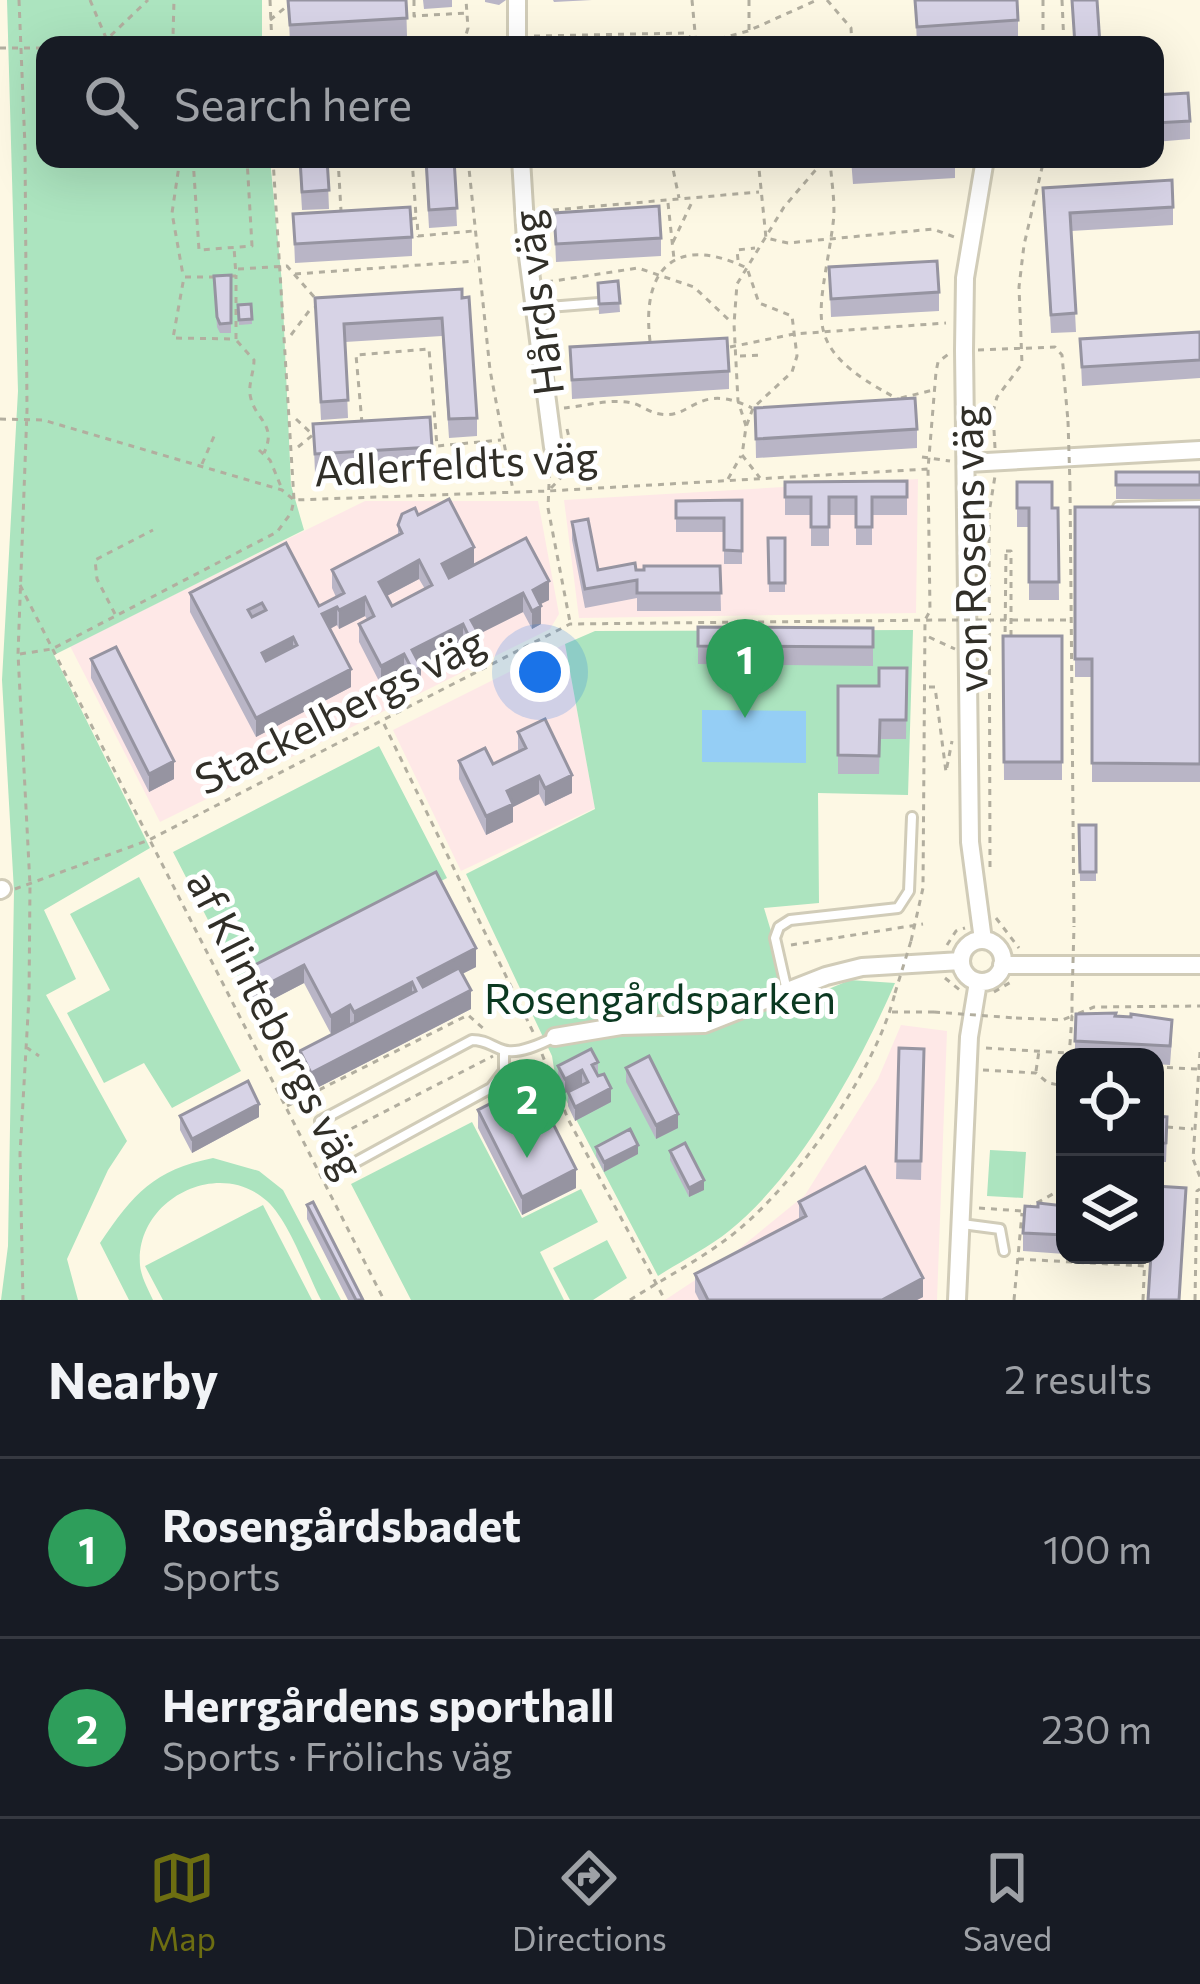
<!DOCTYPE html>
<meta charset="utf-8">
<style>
body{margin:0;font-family:Commissioner,sans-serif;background:#242831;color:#f1f3f6}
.controls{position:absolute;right:36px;bottom:36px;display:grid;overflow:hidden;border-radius:24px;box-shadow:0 12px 48px #0002}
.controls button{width:108px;height:108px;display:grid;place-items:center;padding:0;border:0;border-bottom:3px solid #363941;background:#171b24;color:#f1f3f6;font:60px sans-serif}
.you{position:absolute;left:540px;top:672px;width:42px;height:42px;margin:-30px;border:9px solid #fff;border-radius:50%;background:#1a73e8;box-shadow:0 0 0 18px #1a73e833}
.badge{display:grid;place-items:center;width:78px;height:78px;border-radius:50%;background:#6d6e11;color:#fff;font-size:39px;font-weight:700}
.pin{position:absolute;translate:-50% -99px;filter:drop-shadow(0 3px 6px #0008)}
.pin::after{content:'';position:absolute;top:63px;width:42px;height:36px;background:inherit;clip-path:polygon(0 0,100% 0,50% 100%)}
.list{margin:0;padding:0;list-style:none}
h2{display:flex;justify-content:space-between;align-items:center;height:156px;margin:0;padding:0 48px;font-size:51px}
h2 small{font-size:39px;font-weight:400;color:#9ea1a6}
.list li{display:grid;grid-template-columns:78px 1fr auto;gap:36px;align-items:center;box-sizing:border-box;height:180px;padding:0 48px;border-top:3px solid #363941}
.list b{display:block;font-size:45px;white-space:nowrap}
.list p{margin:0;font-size:39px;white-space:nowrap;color:#9ea1a6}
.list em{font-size:39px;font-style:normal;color:#9ea1a6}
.icon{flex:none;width:66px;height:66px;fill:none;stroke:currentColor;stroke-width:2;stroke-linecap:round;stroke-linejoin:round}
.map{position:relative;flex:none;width:1200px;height:1300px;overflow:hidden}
.search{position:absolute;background:#171b24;box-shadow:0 12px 48px #0002;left:36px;right:36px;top:36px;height:132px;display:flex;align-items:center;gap:30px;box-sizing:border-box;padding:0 42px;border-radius:24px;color:#9ea1a6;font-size:45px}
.sheet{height:516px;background:#171b24}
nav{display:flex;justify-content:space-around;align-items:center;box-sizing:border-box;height:168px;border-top:3px solid #363941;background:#171b24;font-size:33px;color:#9ea1a6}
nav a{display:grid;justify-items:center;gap:6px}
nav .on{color:#6d6e11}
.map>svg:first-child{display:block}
</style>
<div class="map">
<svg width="1200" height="1300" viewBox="0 0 1200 1300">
<rect width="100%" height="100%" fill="#fdf8e4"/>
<path fill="#fee8e7" d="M918,479L916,613L579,618L564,500Z
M365,501H538L559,614L550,629L160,822L70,646Z
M565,644L595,808L461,871L393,730Z
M901,1025L947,1031L937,1300H665L724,1261L805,1195L878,1079Z"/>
<path fill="#ace4bf" d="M7,0H262V45H45V159H270L282,283L291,485L304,530L54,655L150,848L44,910L76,979L46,995L127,1141L108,1170L67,1259L78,1300H1L8,1246L14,891L2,680L18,391Z
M913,630L908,795L818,793L819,903L764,908L793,1004L850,980L895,983C860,1064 799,1175 729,1231C708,1248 681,1261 658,1276L556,1081L552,1056L466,874L595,809L565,644L595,631Z
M379,746L447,878L241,984L173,852Z
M139,877L241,1071L172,1108L144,1063L104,1083L67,1013L110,990L70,914Z
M472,1122L522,1218L581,1189L598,1222L540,1252L564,1300H411L351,1184Z
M990,1150L1026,1152L1023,1198L987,1196Z
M213,1158L259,1171L283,1190L341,1300H321C307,1273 289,1221 267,1201C218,1157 135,1200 140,1265C141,1277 148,1289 153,1300H129L100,1243C134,1193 154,1170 213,1158Z
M263,1205L312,1300H163L145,1266Z
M607,1240L627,1278L593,1300H570L553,1268Z"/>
<path fill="#95cef5" d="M702,710L806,711V763L702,762Z"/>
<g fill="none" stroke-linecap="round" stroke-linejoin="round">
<defs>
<path id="service" d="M536,308L599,303
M1118,507L1200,505
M787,991L775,938L779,927L790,920L898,908L909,891L912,817
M504,1051V1071L491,1088L343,1169L320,1121L472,1040C486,1040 491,1046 503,1050C518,1055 541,1044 555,1037
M962,1224L1000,1229L1004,1251"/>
<path id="minor" d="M517,0V45
M521,159L526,241L553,447
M968,463L1200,450
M0,890L2,889
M983,940L970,842L964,350L965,278L985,159
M961 961a21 21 0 1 1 42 0a21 21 0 1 1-42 0Z
M1002,965H1200
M555,1037L621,1026L704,1024L826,976L862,967L961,961
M957,1300L969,1037L978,982"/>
</defs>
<use href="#service" stroke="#d1ccb8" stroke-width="14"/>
<use href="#minor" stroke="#d1ccb8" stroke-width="22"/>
<path stroke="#b2ae9f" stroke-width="3" stroke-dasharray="6 6" stroke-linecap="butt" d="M19,0L25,147L27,410L18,654L30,885L29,997L20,1154L23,1300
M90,0L109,45
M270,0L272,45
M414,0V16L467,13
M692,0L696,43
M749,0V45
M827,0L851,28L852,45
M1043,0V45
M1062,0L1064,45
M270,20L291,3
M534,36L686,33L697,45
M65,45L105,41L148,0
M169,45L173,36L174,0
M463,45L468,28L466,0
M557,45H558
M696,45L748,31L817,0
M0,48H45
M180,159L172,213L183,275
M193,159L199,250L252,246L247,159
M338,159L341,211
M412,159L416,216
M468,159L490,370L513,490
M671,159L679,198
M758,159L766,238L788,243L933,229L957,238
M830,159C831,180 836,204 833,224C820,321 797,346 898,399
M781,160L794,159
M668,203L674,259
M541,211L759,192
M411,219L417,218L418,236L473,231
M673,242L692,202
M738,260L737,250L755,248
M238,269L287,266L315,298
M295,274L475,261
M231,276H236L234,247
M215,277H184L173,338L236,339V276
M547,282L638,268L694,287L730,321
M291,335L309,311L318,306
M237,341L254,360C254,373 247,386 251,399C257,421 277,425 264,453
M650,341C641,268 676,234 747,268L759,303L792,316L797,356L792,372L753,408L746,427L742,455L760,478
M730,347L794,334L946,323
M978,350L1055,347L1062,355L1068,421
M740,356L762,355
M901,398L933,390
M564,408C584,406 612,398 632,403C641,405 650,413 660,414C692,420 697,381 752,408
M0,419L43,420L282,490L294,500L548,491L928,469
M296,419L311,433
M362,423L356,355L429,349L437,446L501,440
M746,426L738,401L734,324L737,284L784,207L825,159
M567,429L577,472L589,484
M298,447L314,434
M995,448L993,412L997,397L1022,364L1019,287L1024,245L1044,159
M259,450L270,460L282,489
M922,457L950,461
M550,460L548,508L570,622
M202,464L215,434
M728,479L741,456
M1070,485L1074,926
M551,488L573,465
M1006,551H1011V640H1005Z
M20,585L384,1300
M115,614L97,579L95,560L153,530
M1036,620H1067
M929,637L955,649
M20,654L52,649L277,532L291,513L294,500L273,159
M929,687H935L946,772L952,741
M384,724L534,1034
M990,867L989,513L995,476
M15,889L149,840L570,624L940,620
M996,918L1019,948
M911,941L923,888L925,620L930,611L928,469L936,372L938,362L950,353
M791,945L923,924
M947,945L956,931L965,928
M945,978L961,991
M994,992L1011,982
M892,1012H934
M1016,1018L1062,1020L1072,1016V999
M26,1047L39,1056
M986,1048L1066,1053
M1200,1052L1193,1159L1200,1177
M542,1054L568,1119L665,1300
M1069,1057L1072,1016L1094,1007L1200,1006
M1155,1067L1197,1069
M983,1070L1036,1073L1048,1083L1065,1086
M1036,1071L1039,1051
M287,1106L468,1015L484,1029
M1167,1127L1193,1129
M1065,1130L1062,1189H1065
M341,1134L493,1056
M979,1208L1022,1211L1062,1189
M1018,1259L1145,1266
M630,1300C661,1280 694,1263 724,1241C790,1194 876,1072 895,993
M1014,1300L1022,1213
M1143,1300L1145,1255
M1195,1300L1197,1191L1200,1189"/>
<use href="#service" stroke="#fff" stroke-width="8"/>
<use href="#minor" stroke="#fff" stroke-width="16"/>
<path stroke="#b2ae9f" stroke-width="3" stroke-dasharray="6 6" stroke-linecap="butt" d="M1068,421L1070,485
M940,620H1036
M895,993L911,941
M1072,999L1074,926
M934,1012L1016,1018"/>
</g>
<path fill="#b9b5c6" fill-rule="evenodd" d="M288,0H406L407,36L290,43Z
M423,0H452V7L424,9Z
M485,0H506L499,5L485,2Z
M553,0H592L554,2Z
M915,0L1018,20V39L917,45Z
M1155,95L1190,121V139L1155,142Z
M299,159H327L329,209L302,210Z
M425,159H454L457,226L429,228Z
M851,159H955V178L853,184Z
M1043,188L1173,207V225L1071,231L1076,332L1051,333Z
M554,213L661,238V256L556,262Z
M293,214L412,237V256L295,263Z
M829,267L939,292V311L831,317Z
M231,275V333H220L217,327L214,276Z
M618,281L620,312L599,314L598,283Z
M462,289L477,418V436L449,438L442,336L345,342L348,418L321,420L315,298Z
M251,304L252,324L239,325L238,305Z
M1200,332V378L1082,386L1080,339Z
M570,347L729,371V389L572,399Z
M755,408L917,429V448L756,458Z
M313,424L432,447V466L315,473Z
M1116,472H1200V499H1116Z
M907,481V515H872V545H856V515H829V546H811V515H785V482Z
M1017,482L1052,508H1058L1059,600H1029V527H1017Z
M742,500V564H724V532H676V501Z
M1075,507H1200V782H1092V677H1075Z
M418,515L474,565L549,600L540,604L541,624L532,629L523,612L479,634L480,655L471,659L463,643L420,665L421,685L413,689L404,673L381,685L359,642V624L367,619L365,616L339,629L337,625L330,629L351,687L256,737L190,612V593L319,606L336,597L332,588V570L398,535V525ZM419,579L425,589L392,606L387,596Z
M572,522L598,570H636L720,566L721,611H637V598L585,608L572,540Z
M768,538H785V592H769Z
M698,627L873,628V666L698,664Z
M1003,636H1062V780H1004Z
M91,659L174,779L149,792L91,678Z
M907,668L906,739H880L879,774H838V686H879Z
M518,732L572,793L545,806L539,794L513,807V822L486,835L459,779V761L493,764L518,752Z
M1079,825H1096V881H1080Z
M436,872L476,967L462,974L471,1009L311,1091L300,1069V1051L331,1034L304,983L256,1008L245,989V970Z
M1115,1016L1172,1038L1170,1065L1155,1064V1057H1075V1041Z
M899,1048L924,1049L921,1180L896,1179Z
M598,1062V1076L611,1102L575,1121L568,1106V1092L582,1085L565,1093L558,1080V1066Z
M626,1068L678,1128L656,1139L626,1082Z
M478,1110L576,1188L522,1215L478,1128Z
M180,1116L259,1117L192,1153L180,1130Z
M1155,1116L1167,1135L1166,1162H1155Z
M596,1147L638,1154L604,1172L596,1156Z
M670,1151L704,1190L689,1197L670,1160Z
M799,1202L923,1297L917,1300H699L695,1292V1274L799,1220Z
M307,1205L363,1300H348L307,1219Z
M1065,1206V1254L1023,1251V1233Z"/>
<path fill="#9694a1" d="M474,547V566L442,583V564Z
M419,560V579L379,600V582Z
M549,581V600L533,608V590Z
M523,593V612L471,638V620Z
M365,597V616L339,629V610Z
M541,606V624L532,629V611Z
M337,607V625L322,633V614Z
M463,624V643L412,669V650Z
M480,636V655L471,659V641Z
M293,637V655L262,671V653Z
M404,654V673L381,685V666Z
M421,667V685L413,689V671Z
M351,669V687L256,737V718Z
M174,761V779L149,792V774Z
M572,775V793L545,806V788Z
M539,776V794L513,807V822L486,835V816L507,791Z
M476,948V967L418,996V978Z
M304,965V983L256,1008V990Z
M412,982V1001L354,1031V1012Z
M471,990V1009L311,1091V1073Z
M350,1005V1024L331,1034V1016Z
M582,1070V1084L565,1093V1079Z
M611,1088V1102L575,1121V1107Z
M259,1104V1117L192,1153V1139Z
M678,1114V1128L656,1139V1125Z
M638,1145V1154L604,1172V1162Z
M576,1169V1188L522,1215V1197Z
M704,1180V1190L689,1197V1188Z
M923,1278V1297L917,1300H882Z"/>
<path fill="#d7d3e6" stroke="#9694a1" stroke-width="3" fill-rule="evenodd" d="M288,0H406L407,18L290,25Z
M915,0H1017L1018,20L917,27Z
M1072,0H1097L1100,45H1075Z
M1188,93L1190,121L1155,123V95Z
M300,159H327L329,190L302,192Z
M426,159H454L457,208L429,210Z
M852,159H955L853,165Z
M1172,180L1173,207L1070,213L1076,313L1051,315L1043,188Z
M659,206L661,238L556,244L554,213Z
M410,207L412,237L295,244L293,214Z
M937,261L939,292L831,299L829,267Z
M231,275V323L220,324L217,317L214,276Z
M618,281L620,303L599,304L598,283Z
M462,289V298L469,297L477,418L449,419L442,318L344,324L348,400L321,402L315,298Z
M251,304L252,319L239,320L238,305Z
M1200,332V360L1082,367L1080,339Z
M727,338L729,371L572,380L570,347Z
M915,398L917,429L756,439L755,408Z
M430,417L432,447L315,454L313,424Z
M1116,472H1200V485H1116Z
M907,481V497H872V527H856V497H829V527H811V497H785V482Z
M1017,482H1052V508H1058L1059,582H1029V508H1017Z
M449,499L474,547L442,564L449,578L526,538L549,581L533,590L541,606L532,611L523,593L471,620L480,636L471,641L463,624L412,650L421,667L413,671L404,654L381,666L359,624L374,616L365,597L339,610L337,607L322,614L351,669L256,718L190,593L286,543L319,606L344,593L332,570L402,533L398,525L402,514L415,508L418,515ZM419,560L432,585L392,606L379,582ZM262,603L266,610L252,617L248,610ZM293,637L297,645L266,661L262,653Z
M742,500V551L724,550V518H676V501Z
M1075,507H1200V764L1092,763V659H1075Z
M588,519L598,570L635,563L636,570H644V566H720L721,593H637V580L585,589L572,522Z
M768,538H785V583H769Z
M698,627L873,628V647L698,646Z
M1003,636H1062V762H1004Z
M116,647L174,761L149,774L91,659Z
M879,668H907L906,720H880L879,756L838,755V686H879Z
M545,719L572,775L545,788L539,776L507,791L513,804L486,816L459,761L485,748L493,764L526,748L518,732Z
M1079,825H1096V872H1080Z
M436,872L476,948L418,978L423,987L459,968L471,990L311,1073L300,1051L416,991L412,982L354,1012L350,1005L331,1016L304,965L256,990L245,970Z
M1116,1013L1115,1016L1131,1017V1014L1172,1020L1170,1046L1075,1041L1076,1014Z
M899,1048L924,1049L921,1161H896Z
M591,1049L598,1062L592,1065L598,1076L604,1074L611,1088L575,1107L568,1092L588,1082L582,1070L565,1079L558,1066Z
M649,1056L678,1114L656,1125L626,1068Z
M248,1081L259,1104L192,1139L180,1116Z
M532,1082L576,1169L522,1197L478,1110Z
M1155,1116L1167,1117L1166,1143L1155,1144Z
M630,1129L638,1145L604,1162L596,1147Z
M685,1143L704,1180L689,1188L670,1151Z
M865,1167L923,1278L882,1300H708L695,1274L806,1216L799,1202Z
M1155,1186L1186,1188L1179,1300H1148L1151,1255H1155Z
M313,1202L363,1300H356L307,1205Z
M1038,1203L1065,1206V1235L1023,1233L1025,1206L1038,1207Z"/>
<g text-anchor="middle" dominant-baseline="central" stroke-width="10" stroke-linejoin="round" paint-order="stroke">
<g font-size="42" fill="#312f28" stroke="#fff">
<text transform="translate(536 303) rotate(-97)">Hårds väg</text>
<text transform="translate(456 462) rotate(-3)">Adlerfeldts väg</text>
<text transform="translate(968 549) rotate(-91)">von Rosens väg</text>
<text transform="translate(339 709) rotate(-27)">Stackelbergs väg</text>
<text transform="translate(277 1024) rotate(63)">af Klintebergs väg</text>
</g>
<g font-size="42" fill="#0b3921" stroke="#fff">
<text x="660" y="997">Rosengårdsparken</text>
</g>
</g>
</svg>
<div class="controls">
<button><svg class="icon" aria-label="locate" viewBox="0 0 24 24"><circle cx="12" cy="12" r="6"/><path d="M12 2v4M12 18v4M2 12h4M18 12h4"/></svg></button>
<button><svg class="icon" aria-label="layers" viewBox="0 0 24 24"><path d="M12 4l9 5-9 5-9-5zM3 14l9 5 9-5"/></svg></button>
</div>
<div class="you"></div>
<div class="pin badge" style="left:745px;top:718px;background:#2e9e5b">1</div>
<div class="pin badge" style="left:527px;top:1158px;background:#2e9e5b">2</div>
<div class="search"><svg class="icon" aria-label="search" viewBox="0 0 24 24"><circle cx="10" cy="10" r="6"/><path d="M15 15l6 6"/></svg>Search here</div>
</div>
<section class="sheet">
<h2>Nearby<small>2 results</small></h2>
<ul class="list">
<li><span class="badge" style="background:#2e9e5b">1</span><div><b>Rosengårdsbadet</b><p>Sports</p></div><em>100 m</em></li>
<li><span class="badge" style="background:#2e9e5b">2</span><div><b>Herrgårdens sporthall</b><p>Sports · Frölichs väg</p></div><em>230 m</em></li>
</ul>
</section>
<nav>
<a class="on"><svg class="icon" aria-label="map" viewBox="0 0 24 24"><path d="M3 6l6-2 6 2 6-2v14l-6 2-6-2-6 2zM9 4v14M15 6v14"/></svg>Map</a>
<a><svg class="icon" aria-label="directions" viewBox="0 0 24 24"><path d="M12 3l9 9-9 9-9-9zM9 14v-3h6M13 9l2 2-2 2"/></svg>Directions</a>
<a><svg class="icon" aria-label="saved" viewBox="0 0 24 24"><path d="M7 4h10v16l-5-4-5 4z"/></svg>Saved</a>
</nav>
